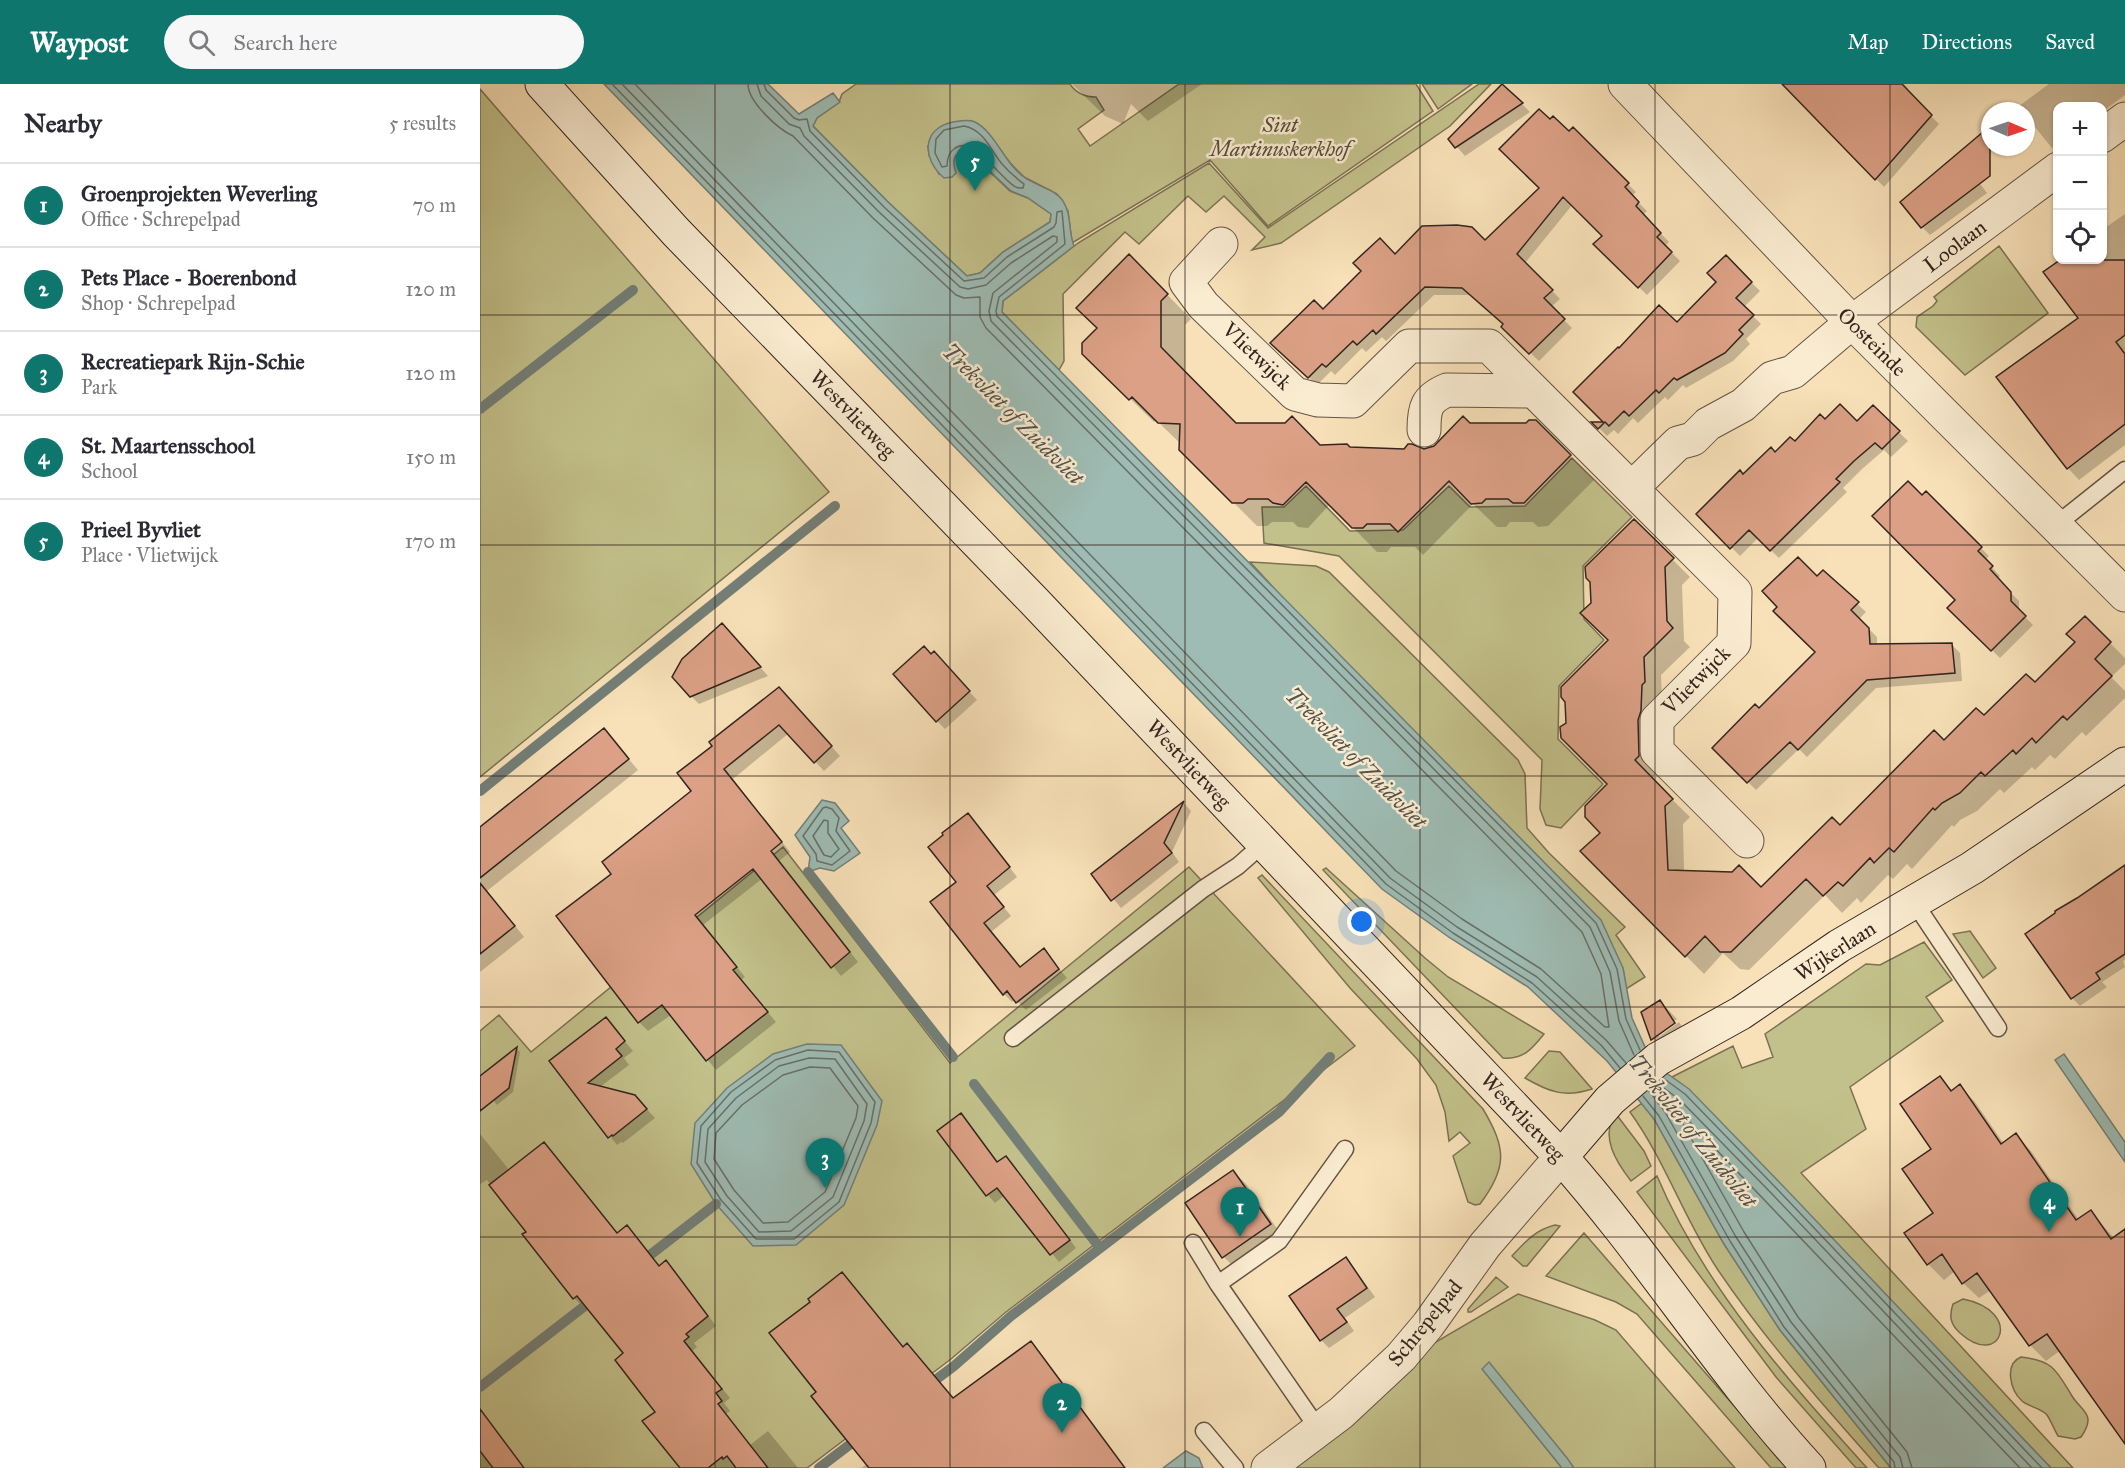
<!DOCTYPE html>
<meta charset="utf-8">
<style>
body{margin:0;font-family:"IM FELL Great Primer",serif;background:#f7f7f7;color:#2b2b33}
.controls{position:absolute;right:18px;top:18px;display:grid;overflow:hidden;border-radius:12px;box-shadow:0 2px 4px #0004}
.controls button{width:54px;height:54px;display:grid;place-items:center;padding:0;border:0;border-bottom:2px solid #e1e1e2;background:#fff;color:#2b2b33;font:30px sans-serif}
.compass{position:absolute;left:1501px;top:18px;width:54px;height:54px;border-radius:50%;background:#fff;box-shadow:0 2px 4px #0004;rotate:92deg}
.you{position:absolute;left:882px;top:838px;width:21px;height:21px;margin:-15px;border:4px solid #fff;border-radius:50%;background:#1a73e8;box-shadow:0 0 0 9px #1a73e833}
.badge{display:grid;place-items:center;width:39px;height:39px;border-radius:50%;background:#0f766e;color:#fff;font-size:20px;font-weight:700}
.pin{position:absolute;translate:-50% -50px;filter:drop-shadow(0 2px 3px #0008)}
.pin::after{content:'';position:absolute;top:32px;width:21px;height:18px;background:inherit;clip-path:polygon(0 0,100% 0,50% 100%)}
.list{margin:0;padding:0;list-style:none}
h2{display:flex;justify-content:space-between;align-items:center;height:78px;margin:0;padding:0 24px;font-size:26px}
h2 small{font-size:20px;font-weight:400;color:#7c7c81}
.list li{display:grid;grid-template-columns:39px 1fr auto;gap:18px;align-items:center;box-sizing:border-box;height:84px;padding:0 24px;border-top:2px solid #e1e1e2}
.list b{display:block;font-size:22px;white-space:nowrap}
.list p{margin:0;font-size:20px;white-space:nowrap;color:#7c7c81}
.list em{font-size:20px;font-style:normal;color:#7c7c81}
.icon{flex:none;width:33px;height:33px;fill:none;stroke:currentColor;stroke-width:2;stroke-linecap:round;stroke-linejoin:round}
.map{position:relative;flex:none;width:1645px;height:1384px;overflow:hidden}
header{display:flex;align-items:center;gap:36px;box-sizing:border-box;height:84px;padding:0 30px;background:#0f766e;color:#fff}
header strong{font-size:28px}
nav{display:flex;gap:33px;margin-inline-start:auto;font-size:21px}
.search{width:420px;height:54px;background:#f7f7f7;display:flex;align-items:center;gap:15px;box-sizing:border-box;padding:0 21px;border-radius:33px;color:#7c7c81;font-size:22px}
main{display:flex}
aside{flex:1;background:#fff}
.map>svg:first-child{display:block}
</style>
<header>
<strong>Waypost</strong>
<div class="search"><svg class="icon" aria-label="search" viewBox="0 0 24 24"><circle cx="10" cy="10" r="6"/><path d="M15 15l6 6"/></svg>Search here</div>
<nav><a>Map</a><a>Directions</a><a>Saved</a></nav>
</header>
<main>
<aside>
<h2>Nearby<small>5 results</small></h2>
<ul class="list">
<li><span class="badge">1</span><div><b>Groenprojekten Weverling</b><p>Office · Schrepelpad</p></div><em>70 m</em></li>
<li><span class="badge">2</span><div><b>Pets Place - Boerenbond</b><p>Shop · Schrepelpad</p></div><em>120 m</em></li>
<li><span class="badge">3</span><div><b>Recreatiepark Rijn-Schie</b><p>Park</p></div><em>120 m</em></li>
<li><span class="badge">4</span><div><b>St. Maartensschool</b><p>School</p></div><em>150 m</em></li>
<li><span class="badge">5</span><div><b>Prieel Byvliet</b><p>Place · Vlietwijck</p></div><em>170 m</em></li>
</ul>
</aside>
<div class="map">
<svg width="1645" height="1384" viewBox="0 0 1645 1384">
<rect width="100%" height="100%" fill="#f8e1b8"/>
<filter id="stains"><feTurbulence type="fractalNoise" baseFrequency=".00333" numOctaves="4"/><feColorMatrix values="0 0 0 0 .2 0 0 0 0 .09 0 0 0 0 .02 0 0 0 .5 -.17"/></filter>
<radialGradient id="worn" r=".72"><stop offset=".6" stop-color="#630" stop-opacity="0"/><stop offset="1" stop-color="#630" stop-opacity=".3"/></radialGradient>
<path fill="#c3c18b" stroke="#7b7254" stroke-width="1.5" d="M376,0H590C596,9 606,13 616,13L624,26L598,45L610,62L699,0H936L953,27L788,142L730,76L592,159L588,127L577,110L544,93L527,76L511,53L448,62L449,71L459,90L473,79L476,71L481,66L490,69L530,107L548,114L571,130L570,138L523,168L500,189L487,192L408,118L333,42L337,34L359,18L362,10Z
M942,0H992L958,25Z
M999,0H1011L970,42L801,159L772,166L785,153L744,112L726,128L708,112L659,160L645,148L583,210L584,277L579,286L522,228L523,217L598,159L729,79L788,144Z
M0,5L349,408L0,693Z
M1519,162L1568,229L1485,291L1436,243L1437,233L1453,222L1457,217L1454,213Z
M1092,374L1152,433L1103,482L1104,535L1124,556L1079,602L1078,655L1123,700L1081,744L1066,741L1060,725L1062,676L859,472L784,459L782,423H804L826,402L870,447L923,446L969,402L990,423L1045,422Z
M770,478L836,482L849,488L1038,676L1045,690L1047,744L1069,769L1145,843L1136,851L1165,893L1146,905L1143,884Z
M303,763L470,979L709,783L875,962L526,1228L471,1275L327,1384H0V947L19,931L51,968Z
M846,784L945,874L968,893L1064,950C1052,965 1043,976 1023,974L843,786Z
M782,791L1003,1025C1026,1064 1028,1083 1000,1120L995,1121L988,1118L973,1072L990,1059L980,1048L969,1057L965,1028L956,1001L937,975L870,904L778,794Z
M1490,847L1516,884L1503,894L1473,850Z
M1444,858L1472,896L1446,913L1463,937L1370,1003L1386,1045L1321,1089L1593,1384H1571L1209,1006L1192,993L1253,962L1262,984L1293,973L1285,950L1386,880L1400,881Z
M1069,967L1080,968L1112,1005C1085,1014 1069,1008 1045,994Z
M1162,1019L1174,1035L1244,1160L1300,1246L1411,1384H1399C1343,1321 1286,1257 1238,1186C1204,1135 1186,1078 1150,1028Z
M1136,1030L1164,1067L1171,1082L1151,1097C1137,1079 1119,1052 1136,1030Z
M1177,1092C1224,1203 1307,1295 1387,1384H1376L1296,1293L1157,1108Z
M1075,1141L1080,1142L1047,1182H1043L1032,1172C1045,1158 1055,1146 1075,1141Z
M1104,1149L1308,1384H1291L1157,1230L1136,1218L1066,1192Z
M1016,1193L1028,1203L991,1228H988V1225Z
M1038,1210L1115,1236L1136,1246L1255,1384H1094L1009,1279L1003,1285L1082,1384H810L942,1266Z
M1483,1215C1544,1227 1521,1286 1480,1249C1470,1240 1469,1232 1473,1220Z
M1541,1273C1574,1277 1576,1286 1592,1312C1602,1328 1617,1330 1601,1353L1595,1355L1578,1352C1574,1345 1571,1337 1567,1331C1561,1324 1549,1323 1542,1317C1530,1306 1524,1280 1541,1273Z"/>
<path fill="#9ebcb4" stroke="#737f78" stroke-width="1.5" d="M124,0H288L319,30L353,9L360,18L337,34L333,42L408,118L487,192L500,189L523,168L570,138L571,130L548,114L531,107L490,69L481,66C472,73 473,79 476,89L472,93L464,94C442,75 441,45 473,38C480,37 488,35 495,38C515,48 525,80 544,93C556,102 575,105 583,117C592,131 588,147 594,162L523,217L522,228L1121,836L1143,884L1152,934L1166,965L1185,988L1209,1005L1304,1103L1571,1384H1411L1300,1246L1244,1160L1174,1035L1127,977L1048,903L970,854L902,805Z
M342,716L355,719L369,737L361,744L380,769L354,787L340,784L328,788L330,773L315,751Z
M327,960L361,961L402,1017L397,1041L364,1121L316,1161L273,1162L236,1120L211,1080L215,1039L247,1004L293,970Z
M1584,970L1645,1058V1078L1575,976Z
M1009,1278L1087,1374L1094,1384H1082L1002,1285Z
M706,1367L719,1374L723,1384H683Z"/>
<path fill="#0003" d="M592,0H722L668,37L651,20L643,40L625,32Z
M1303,0H1424L1428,5L1426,7L1459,40L1404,103Z
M1569,0H1645V11L1622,28V22H1578V60L1572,64L1546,32V27H1542L1539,22Z
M1023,1L1050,28L985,72L970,55Z
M1093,46L1156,108L1152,112L1167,127L1163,131L1189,158L1185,162L1200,177L1167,211L1115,160L1124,152L1093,120L1045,179L1080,215L1071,223L1092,244L1059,277L1023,243L1025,240L992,211H954L906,257L902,253L886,268L882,264L855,291L851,287L837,301L801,268L843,227L915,172L1005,158L1061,104L1089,50Z
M1485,80L1507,109L1450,151L1442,143Z
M1645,130V361L1599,396L1588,384L1600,235L1565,188L1583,176H1622V146Z
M649,172L711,235L705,241V288L756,340L840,362L944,366L954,363L990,341L1046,340L1056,337L1114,396L1068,442L1058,443L1053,438H1030L1026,443H1017L993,420L943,471L935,463H911L907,468H897L850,420L828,444L818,443L813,438H792L787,442H777L700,365L701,360L676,336L674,338L603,269L619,245Z
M1246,173L1280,207L1264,223L1281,240L1266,255L1270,260L1253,277L1206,304L1203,301L1188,316L1185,313L1158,339L1153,334L1138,350L1134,346L1127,352L1115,340H1126L1095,308L1197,240L1238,198Z
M1393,323L1428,357L1411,373L1404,366L1382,385L1363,404L1367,408L1299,474L1278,454L1260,472L1218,430L1263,392L1295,370L1315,359L1345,337L1377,339Z
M1446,409L1509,472L1505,476L1520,492L1517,495L1539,517V527L1553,541L1520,574L1469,524L1478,516L1442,413Z
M1154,437L1210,493L1202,501L1204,557L1210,563L1181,591L1182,616L1175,655L1176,690L1171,695L1210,733L1203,740L1204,788L1281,805L1360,743L1464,658L1555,600L1597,558L1605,534L1645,574V580L1631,593L1645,607V614L1606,652L1602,648L1575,675L1570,671L1555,686L1552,683L1524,709L1520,705L1497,727L1480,736L1474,743L1472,741L1432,785L1427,780L1413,795L1408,791L1381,819L1377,814L1362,829L1345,811L1269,886L1260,885L1243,869L1224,890L1102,767L1122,749L1129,700L1087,639L1130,556L1112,520Z
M1343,488L1386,528L1379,535L1397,553V561H1472L1480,569L1482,597L1396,604L1327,673L1319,665L1276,706L1234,664L1279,626L1338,569L1337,494Z
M250,550L288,592L219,620L211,612Z
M451,572L462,578L497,616L465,645L457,637Z
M308,614L360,672L344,687L309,649L253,695L310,768L299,777L378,878L361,892L283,794L223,841L265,893L261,896L296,938L236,986L191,931L168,947L159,938L133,790Z
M124,646L158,686L7,807L44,853L0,888V745Z
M704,719L711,727L692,768L699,778L641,824L613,790Z
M496,740L537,793L514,811L531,832L511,848L541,885L563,866L587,894L546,926L535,915L532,918L524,910L478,798Z
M1645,789V876L1643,877L1645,883L1622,898L1627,903L1600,922L1592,914L1547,851Z
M1180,917L1197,935L1179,949V953L1199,938L1211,956L1189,972L1173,955L1163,928Z
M126,935L153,967L144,974L149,981L120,1003L163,1021L175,1034L143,1059L141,1058L137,1061L71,978Z
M37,965L40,968L33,1008L17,1021L0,1000V994Z
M1459,994L1473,1007L1479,1002L1495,1018L1524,1060L1536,1051L1551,1067L1599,1136L1611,1128L1634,1154L1645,1146V1357L1581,1266L1566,1277L1550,1261L1511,1206L1499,1214L1483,1199L1475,1187L1464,1196L1448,1180L1455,1130L1453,1065Z
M481,1031L519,1079L526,1074L534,1082L596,1164L579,1178L525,1111L515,1119L508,1111L460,1047Z
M0,1050L30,1087L64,1060L138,1150L156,1152L180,1183L186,1178L195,1187L236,1242L214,1259L217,1263L212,1267L250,1314L244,1319L250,1327L246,1330L270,1361L288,1347L318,1384H201L177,1328L145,1269L106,1221L104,1224L94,1214L44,1151L48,1148L7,1096L0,1100Z
M753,1087L766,1100L803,1153L756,1185L744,1173Z
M866,1175L874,1184L895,1213L865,1234L874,1247L849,1264L841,1256Z
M362,1190L424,1264L427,1261L436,1270L474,1316L551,1258L560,1268L646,1384H381L387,1380L338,1308L332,1218Z
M0,1326L45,1384H0Z"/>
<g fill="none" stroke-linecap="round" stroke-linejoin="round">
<path stroke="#687069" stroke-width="1.5" d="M132,0L906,800L973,849L1052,899L1121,961L1140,984
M142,0L910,794L977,843L1057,893L1126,956L1146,979
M155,0L916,787L982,835L1061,885L1125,943H1129L1121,890L1102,848L506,244L500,233V213L484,214L476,211L393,134L313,52C298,45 268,18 268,0
M277,0L281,12L309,40L320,44L324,52L399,128L480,203L488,205L506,201L531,179L573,152L577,153V158L513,209L509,227L511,237L1110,843L1130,888L1139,937L1154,971
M284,0L286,6L314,34L319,36L327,35L330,47L404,123L484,197L504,194L527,173L574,143L576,139L577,128L582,127L585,160L519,213L516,227L517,232L1116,839L1137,885L1146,935L1160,966
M484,42C504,46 510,65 522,80C528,87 536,94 544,100L543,104C539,104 538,105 534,102C520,94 492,49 474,65C468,69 467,76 467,82L462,83L455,69L456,55L464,46Z
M346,723L352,725L359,734L356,747L370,767L352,781L337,777L336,770L323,752L343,724Z
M344,736L348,737V749L359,765L351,773L344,771L333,752Z
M328,966L359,968L395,1018L391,1039L359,1118L314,1155H276L241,1116L217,1079L221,1042L251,1008L295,976Z
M329,974L355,975L387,1020L384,1037L353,1113L311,1147L279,1148L247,1112L225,1078L228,1045L256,1014L299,982Z
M330,983L350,984L378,1022L376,1034L345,1108L308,1138L283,1139L254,1106L234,1075L236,1049L262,1021L303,991Z
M1183,994L1205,1010L1299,1107L1562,1384
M1177,999L1200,1016L1294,1112L1552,1384
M1169,1007L1185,1028L1256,1153L1311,1238L1420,1373L1423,1384
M1163,1012L1179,1032L1250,1157L1304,1243L1414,1378L1415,1384
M1432,1384L1427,1368L1318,1233L1264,1148L1203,1040L1204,1036H1208L1540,1384"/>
<path stroke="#737f78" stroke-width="10" d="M0,325L153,206
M0,707L355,422
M328,788L473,973
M494,1000L620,1164
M161,1178L236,1120
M0,1303L115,1214
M446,1303L474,1282L531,1232L799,1028L850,973
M339,1384L381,1352"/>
</g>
<path fill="#dba085" stroke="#33241e" stroke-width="1.5" d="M1022,0L1043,19L975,64L968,55Z
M1302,0H1422L1452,31L1395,96Z
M1059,25L1070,35L1073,32L1089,47L1093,43L1149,99L1145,103L1159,118L1156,122L1181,149L1177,153L1192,168L1158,204L1113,160L1122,152L1083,113L1037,170L1073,206L1064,214L1085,235L1049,270L1021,243L1023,240L982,204L945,203L896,250L893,246L877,261L873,257L846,283L842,280L828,294L790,259L834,216L843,225L881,187L873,179L900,154L915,170L942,142L977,141L992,143L1005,156L1059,104L1019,65Z
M1510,42V92L1441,144L1420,118Z
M649,170L688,210L681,217V263L756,339H805L812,332L840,361L867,360L870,363L924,365L928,360H932L944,365L954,362L983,332L990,339H1046L1049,336H1056L1091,371L1044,419H1033L1028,415H1006L1002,419L991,420L969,397L918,448L910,440H887L883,444H872L826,398L803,421L793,419L788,415H768L763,419H752L699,366L700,340L678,339L652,313L649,316L602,270V259L617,244L596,224Z
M1246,171L1272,198L1256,214L1274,231L1259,246L1263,250L1245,269L1197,296L1194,294L1179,309L1176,306L1149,332L1144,327L1129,342L1125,338L1118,345L1111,338H1123L1093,308L1138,263L1139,264L1179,221L1197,238L1236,198L1227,189Z
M1580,176H1645V251L1636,258L1645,270V340L1587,385L1516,293L1598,234L1563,188Z
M1360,320L1377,337L1393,321L1420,347L1402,365L1395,359L1374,377L1356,395L1360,398L1290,467L1269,446L1250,465L1216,430L1260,386L1263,390L1291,363L1295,368L1310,353L1315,357L1340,330L1345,335Z
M1428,397L1442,411L1446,407L1502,463L1498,467L1513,482L1510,485L1531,508V517L1546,532L1511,567L1467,524L1475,516L1392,432Z
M1154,435L1194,474L1185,483L1187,537L1193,544L1164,573L1165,598L1162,601L1161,627L1158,636L1159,672L1155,676L1193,715L1185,722L1188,786L1252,788L1259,781L1281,803L1352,733L1360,741L1454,646L1464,656L1496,624L1504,631L1546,590L1555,598L1595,558L1586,550L1605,532L1631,558L1615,575L1632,592L1587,636L1583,632L1556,659L1552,654L1536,670L1533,666L1505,692L1501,688L1480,709L1462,719L1455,726L1453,724L1414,768L1409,764L1394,779L1390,774L1363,802L1358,798L1343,812L1326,795L1251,868H1240L1225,852L1205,873L1100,767L1120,749L1105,733V722L1127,700L1081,654L1080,643L1086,639L1085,618L1081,613V603L1128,556L1100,529L1111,519L1110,498L1106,494L1105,483Z
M1318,473L1337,492L1343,486L1379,518L1371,526L1389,544L1390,560L1472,559L1475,589L1387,596L1318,666L1310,658L1267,699L1232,664L1275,620L1279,624L1335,568L1293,527L1297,523L1282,507Z
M242,539L281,583L210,613L192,593L202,575Z
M444,562L451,570L454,567L490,607L456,638L413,590Z
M299,603L352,662L334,679L299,641L244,685L302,758L291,767L370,868L351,884L273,785L215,831L257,883L253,886L288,928L226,977L182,921L158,939L76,832L131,790L122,778L211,707L197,689L232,662L229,658Z
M124,644L149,675L0,794V743Z
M704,717L684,759L692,769L631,817L611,790Z
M488,729L530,783L507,802L524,823L504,839L540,883L564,864L579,885L536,919L527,907L523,911L450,818L476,798L448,763L463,751L462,749Z
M1645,781V870L1616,889L1620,895L1591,915L1545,850L1575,829V827L1597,814Z
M0,799L35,842L0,870Z
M1180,916L1195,939L1171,956L1161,928Z
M126,933L145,957L136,965L142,972L108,999L155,1011L167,1025L133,1052L132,1051L128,1054L69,977Z
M37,963L29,1004L0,1027V992Z
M1460,992L1471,1007L1480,1000L1521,1060L1536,1049L1596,1136L1611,1126L1631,1155L1645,1145V1360L1567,1250L1549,1262L1497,1189L1482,1200L1462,1170L1447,1181L1424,1149L1453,1129L1422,1085L1451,1065L1420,1020Z
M481,1029L517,1078L526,1072L590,1156L570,1171L517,1104L506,1112L457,1047Z
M64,1058L137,1149L147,1141L179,1182L186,1176L228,1232L206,1250L209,1253L204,1257L242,1305L236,1309L242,1317L238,1320L288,1384H256L247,1372L243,1375L242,1373L228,1384H200L162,1337L175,1328L135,1276L143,1269L97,1212L93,1215L42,1150L46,1148L9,1101Z
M753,1086L791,1140L742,1174L705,1119Z
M866,1173L887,1204L857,1225L867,1238L840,1257L809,1212Z
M362,1188L423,1263L427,1259L473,1314L551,1257L645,1384H389L331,1312L336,1308L289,1249L330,1218L328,1215Z
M0,1325L44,1384H13L0,1367Z"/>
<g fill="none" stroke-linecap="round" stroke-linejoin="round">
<defs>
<path id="lane" d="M1576,441L1645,386
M1434,818L1518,944
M533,954L723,805L758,782L784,759
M713,1159L738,1200L839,1346
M738,1200L799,1157L865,1065
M724,1347L755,1384"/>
<path id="street" d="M1145,0L1372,238L1645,511
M1622,52L1645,35
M741,160L706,198L723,221L815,310L838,316L873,317L929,262H1009L1255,508L1254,559L1177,636V667L1267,757
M944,346C944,324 946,315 967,306L1054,307
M1152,404L1198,359L1213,355L1228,340L1263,321L1292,294L1313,288L1372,238L1578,85
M788,1384L861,1329L921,1273L948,1241L1005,1161L1081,1073"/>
<path id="secondary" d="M62,0L196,148L554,517L1081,1073C1169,1172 1239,1286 1329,1384
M1081,1073L1130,1016L1178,975L1261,929L1359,862L1492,784L1645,680"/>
</defs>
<use href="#lane" stroke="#645344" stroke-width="19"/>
<use href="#street" stroke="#645344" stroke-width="35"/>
<use href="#secondary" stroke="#33241e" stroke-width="35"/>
<use href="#lane" stroke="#faecd1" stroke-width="16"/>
<use href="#street" stroke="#faecd1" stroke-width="33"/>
<use href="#secondary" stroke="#faecd1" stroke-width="33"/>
</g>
<path fill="none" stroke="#33241e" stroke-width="1.5" stroke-opacity="0.55" d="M235,0V1384M470,0V1384M705,0V1384M940,0V1384M1175,0V1384M1410,0V1384M0,231H1645M0,461H1645M0,692H1645M0,923H1645M0,1153H1645"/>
<g text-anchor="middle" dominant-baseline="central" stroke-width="5" stroke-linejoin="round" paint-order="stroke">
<g font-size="21" font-style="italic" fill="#574b39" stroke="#faecd1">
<text x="800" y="41">Sint<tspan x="800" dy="24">Martinuskerkhof</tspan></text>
</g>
<g font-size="21" fill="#33241e" stroke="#faecd1">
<text transform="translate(1475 162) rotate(-37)">Loolaan</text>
<text transform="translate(1392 258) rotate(45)">Oosteinde</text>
<text transform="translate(777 272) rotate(44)">Vlietwijck</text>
<text transform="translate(373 330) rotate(46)">Westvlietweg</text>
<text transform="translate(1216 596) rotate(-45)">Vlietwijck</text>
<text transform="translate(709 680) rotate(47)">Westvlietweg</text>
<text transform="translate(1355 867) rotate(-33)">Wijkerlaan</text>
<text transform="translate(1043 1033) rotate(47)">Westvlietweg</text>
<text transform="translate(945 1239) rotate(-51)">Schrepelpad</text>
</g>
<g font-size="22" font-style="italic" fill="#53524b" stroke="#faecd1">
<text transform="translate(533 330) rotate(45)">Trekvliet of Zuidvliet</text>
<text transform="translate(876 674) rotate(45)">Trekvliet of Zuidvliet</text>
<text transform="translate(1213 1047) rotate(51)">Trekvliet of Zuidvliet</text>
</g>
</g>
<rect width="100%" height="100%" filter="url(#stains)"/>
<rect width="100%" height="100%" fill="url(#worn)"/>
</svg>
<div class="controls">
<button>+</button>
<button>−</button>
<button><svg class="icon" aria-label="locate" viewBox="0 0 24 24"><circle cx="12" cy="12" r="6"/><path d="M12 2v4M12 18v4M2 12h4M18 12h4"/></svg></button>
</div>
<svg class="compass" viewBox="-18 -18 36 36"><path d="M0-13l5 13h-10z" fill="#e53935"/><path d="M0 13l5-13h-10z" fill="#7c7c81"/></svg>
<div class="you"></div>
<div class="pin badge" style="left:760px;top:1153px">1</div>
<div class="pin badge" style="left:582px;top:1349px">2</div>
<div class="pin badge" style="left:345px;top:1104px">3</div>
<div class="pin badge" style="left:1569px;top:1148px">4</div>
<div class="pin badge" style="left:495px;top:107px">5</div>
</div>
</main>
